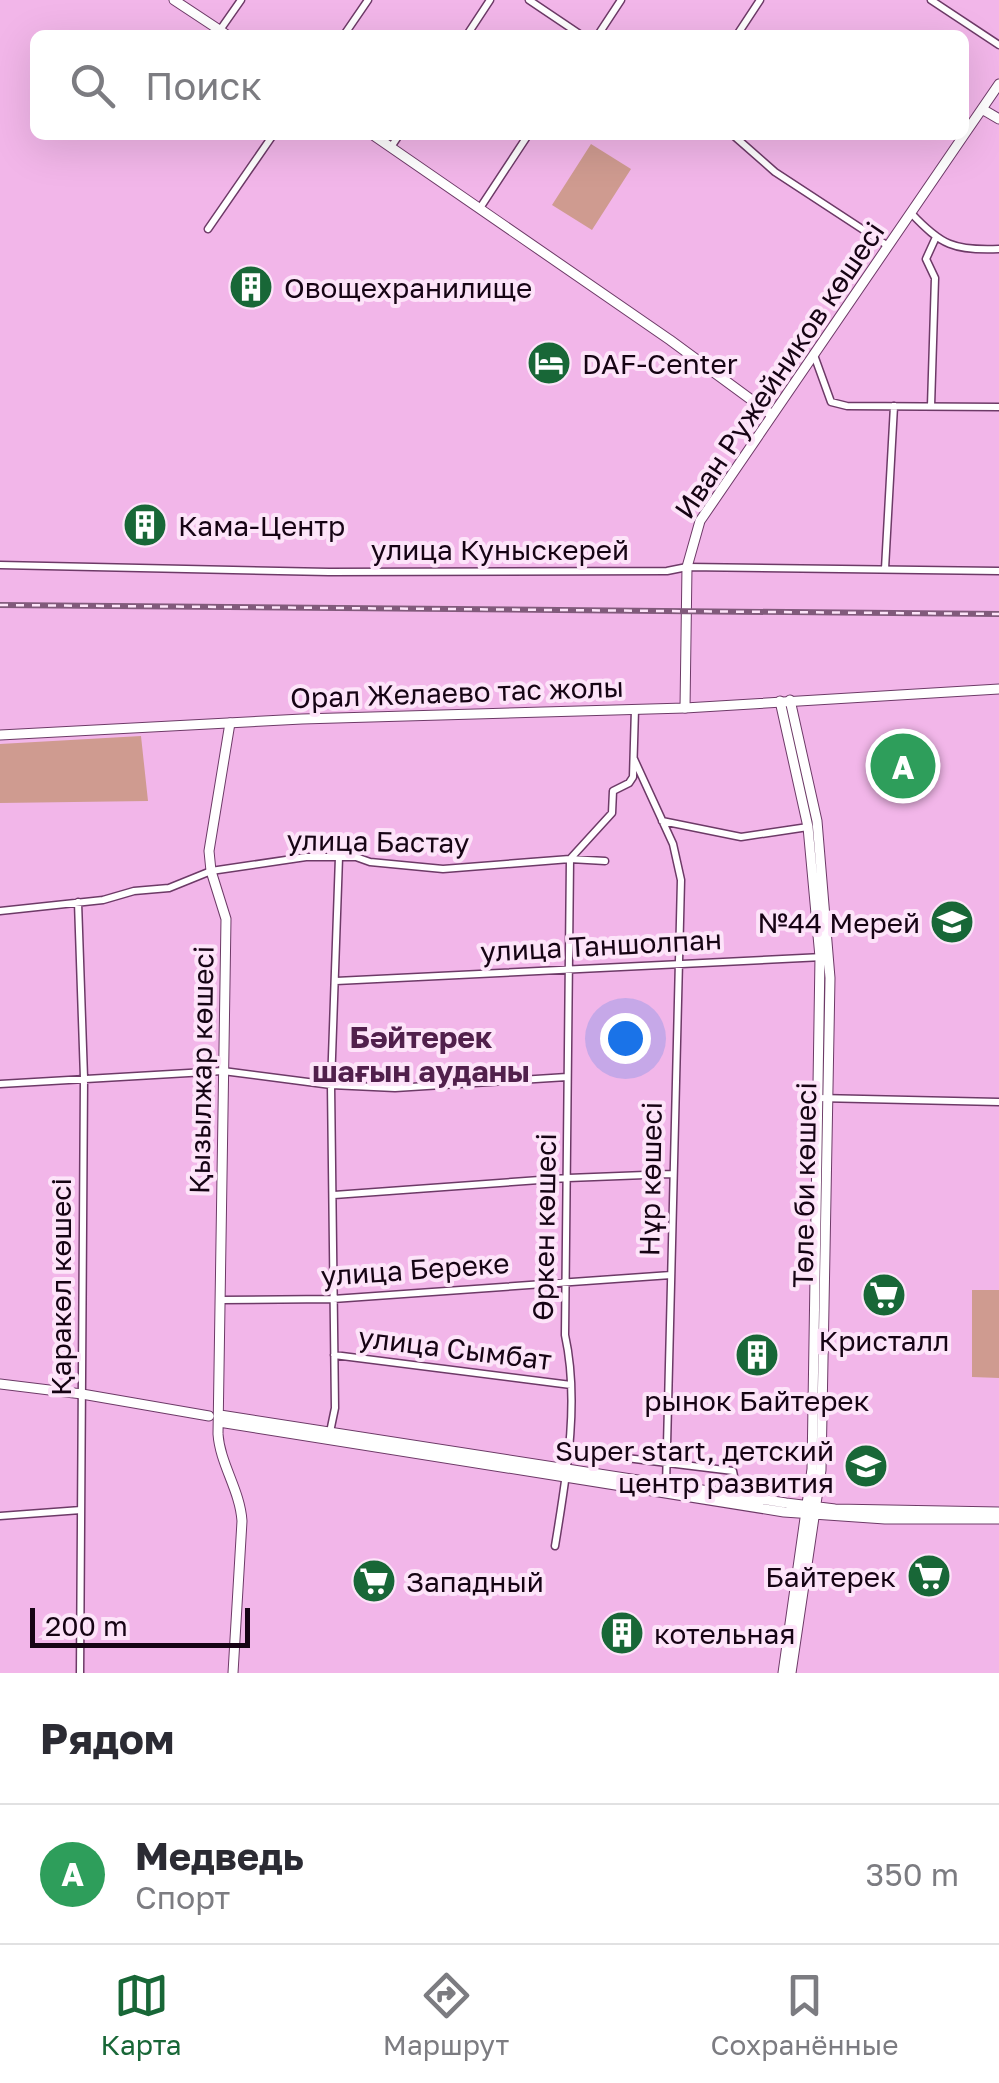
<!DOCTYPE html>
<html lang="ru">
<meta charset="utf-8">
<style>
body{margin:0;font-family:"Golos Text",sans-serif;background:#f2f2f3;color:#2b2b33}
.scale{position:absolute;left:30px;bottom:25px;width:220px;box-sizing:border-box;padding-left:10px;border:5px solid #160414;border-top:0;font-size:28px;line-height:35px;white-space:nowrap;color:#160414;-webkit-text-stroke:8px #fde4f9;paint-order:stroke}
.you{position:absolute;left:625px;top:1038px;width:35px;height:35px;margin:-25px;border:8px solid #fff;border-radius:50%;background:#1a73e8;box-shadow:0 0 0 15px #1a73e833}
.badge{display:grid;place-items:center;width:65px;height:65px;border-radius:50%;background:#186737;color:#fff;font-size:32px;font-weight:700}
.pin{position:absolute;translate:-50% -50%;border:5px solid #fff;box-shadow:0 2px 10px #0006}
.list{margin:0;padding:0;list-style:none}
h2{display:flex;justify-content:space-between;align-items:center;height:130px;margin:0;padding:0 40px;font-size:42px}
h2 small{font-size:32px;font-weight:400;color:#7c7c81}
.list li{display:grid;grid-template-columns:65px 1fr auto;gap:30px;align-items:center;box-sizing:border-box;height:140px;padding:0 40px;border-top:2px solid #e1e1e2}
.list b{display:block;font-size:38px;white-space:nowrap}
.list p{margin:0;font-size:32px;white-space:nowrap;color:#7c7c81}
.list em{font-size:32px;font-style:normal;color:#7c7c81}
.icon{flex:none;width:55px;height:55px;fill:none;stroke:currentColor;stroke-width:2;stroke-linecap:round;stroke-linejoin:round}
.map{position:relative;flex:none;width:999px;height:1673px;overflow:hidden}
.search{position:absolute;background:#fff;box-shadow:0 10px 40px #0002;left:30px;right:30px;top:30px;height:110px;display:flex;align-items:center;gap:25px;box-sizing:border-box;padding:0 35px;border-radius:15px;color:#7c7c81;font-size:38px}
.sheet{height:270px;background:#fff}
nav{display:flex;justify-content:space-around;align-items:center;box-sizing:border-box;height:140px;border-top:2px solid #e1e1e2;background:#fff;font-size:28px;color:#7c7c81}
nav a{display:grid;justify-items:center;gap:5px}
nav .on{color:#186737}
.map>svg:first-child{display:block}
</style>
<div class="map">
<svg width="999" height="1673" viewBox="0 0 999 1673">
<rect width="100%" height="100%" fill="#f2b6e9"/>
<path fill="#cf9b90" d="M591,144L631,169L592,230L552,205Z
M141,736L148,801L0,803V744Z
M972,1290H999V1378L972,1377Z"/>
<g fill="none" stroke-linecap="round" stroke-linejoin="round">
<defs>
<path id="street" d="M529,0L581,35
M931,0L999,45
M220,30L241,0
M344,35L368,0
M467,35L490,0
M598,35L621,0
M737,35L760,0
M733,135L775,172L888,246
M391,147L399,135
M480,208L528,135
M911,213C941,245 954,251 999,249
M208,229L273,135
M814,355L831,402L847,406L999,407
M931,406L935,278L926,259L936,237
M0,565L329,572L667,571L687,567L999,571
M885,569L894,406
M634,759L673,844L681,880L666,1486
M662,821L741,837L808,827
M78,902L84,1078L80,1673
M0,911L103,900L134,891L169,888L211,871L306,857H356L370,862L443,869L570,859L605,861
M336,981L823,957
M0,1084L223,1071L331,1085L395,1088L567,1077
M818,1098L999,1102
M334,1195L568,1178L671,1174
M221,1300L333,1299L671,1275
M334,1355L571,1385
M330,1432L335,1408L331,1085L339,857
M569,1451L733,1471L738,1496
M0,1516L81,1510
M555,1546C566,1478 580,1403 565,1335L570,859L612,813L613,791L629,783L633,777L635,709"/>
<path id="secondary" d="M174,0L227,35
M982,109L999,119
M373,135L670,340L772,415
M964,135L999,84
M790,700L817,821L830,978L821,1470L791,1673
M780,701L808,827L820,957L812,1469L783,1673
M685,708L687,567L700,521L964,135
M230,723L209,851L211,871L226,919L218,1434C220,1464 240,1490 242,1521L233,1673
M0,1384L82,1394L209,1416
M220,1415L786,1503L835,1509L999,1512
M219,1422L784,1512L885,1519H999"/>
<path id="primary" d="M0,735L302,719L685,708L999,689"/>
</defs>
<use href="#street" stroke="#6d3a67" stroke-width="9"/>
<use href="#secondary" stroke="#6d3a67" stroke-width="11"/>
<use href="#primary" stroke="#6d3a67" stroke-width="11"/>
<use href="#street" stroke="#fff" stroke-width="6"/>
<use href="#secondary" stroke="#fff" stroke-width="9"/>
<use href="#primary" stroke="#fff" stroke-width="9"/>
<defs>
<path id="rail" d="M0,605L999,614"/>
</defs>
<use href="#rail" stroke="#815a7b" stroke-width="6"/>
<use href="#rail" stroke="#fde4f9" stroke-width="2.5" stroke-dasharray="8" stroke-linecap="butt"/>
</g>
<defs>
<symbol id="building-disc" viewBox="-11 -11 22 22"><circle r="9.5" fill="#186737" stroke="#fde4f9"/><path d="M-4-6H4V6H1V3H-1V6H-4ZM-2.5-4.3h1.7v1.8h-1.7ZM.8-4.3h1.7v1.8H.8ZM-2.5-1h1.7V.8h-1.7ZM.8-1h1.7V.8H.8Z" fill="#fff"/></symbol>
<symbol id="hotel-disc" viewBox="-11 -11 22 22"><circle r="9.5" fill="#186737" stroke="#fde4f9"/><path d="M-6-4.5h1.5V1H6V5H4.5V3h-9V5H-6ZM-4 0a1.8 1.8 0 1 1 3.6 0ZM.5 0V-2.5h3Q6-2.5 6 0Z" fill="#fff"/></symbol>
<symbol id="school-disc" viewBox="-11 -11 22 22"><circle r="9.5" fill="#186737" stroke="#fde4f9"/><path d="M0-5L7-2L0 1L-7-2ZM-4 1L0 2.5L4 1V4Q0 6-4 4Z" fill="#fff"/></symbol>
<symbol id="supermarket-disc" viewBox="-11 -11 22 22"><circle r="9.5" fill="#186737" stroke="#fde4f9"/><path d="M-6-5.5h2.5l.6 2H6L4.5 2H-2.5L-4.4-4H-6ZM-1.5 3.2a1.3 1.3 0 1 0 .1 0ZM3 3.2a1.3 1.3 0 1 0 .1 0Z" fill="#fff"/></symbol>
</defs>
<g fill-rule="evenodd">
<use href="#building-disc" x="226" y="262" width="50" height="50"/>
<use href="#hotel-disc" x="524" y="338" width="50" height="50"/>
<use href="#building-disc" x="120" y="500" width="50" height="50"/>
<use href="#school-disc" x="927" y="897" width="50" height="50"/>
<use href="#supermarket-disc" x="859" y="1270" width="50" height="50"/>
<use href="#building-disc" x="732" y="1330" width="50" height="50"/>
<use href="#school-disc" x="841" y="1441" width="50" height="50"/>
<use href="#supermarket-disc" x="904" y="1551" width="50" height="50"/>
<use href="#supermarket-disc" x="349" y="1556" width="50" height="50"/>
<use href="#building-disc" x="597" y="1608" width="50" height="50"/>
</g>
<g text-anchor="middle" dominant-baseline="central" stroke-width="8" stroke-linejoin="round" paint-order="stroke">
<g font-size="28" fill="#160414" stroke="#fde4f9" text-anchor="start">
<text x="284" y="287">Овощехранилище</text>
<text x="582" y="363">DAF-Center</text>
<text x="178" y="525">Кама-Центр</text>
<text x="920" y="922" text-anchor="end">№44 Мерей</text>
<text x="884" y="1340" text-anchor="middle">Кристалл</text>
<text x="757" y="1400" text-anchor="middle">рынок Байтерек</text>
<text x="834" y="1450" text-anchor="end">Super start, детский<tspan x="834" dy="32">центр развития</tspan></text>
<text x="896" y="1576" text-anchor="end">Байтерек</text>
<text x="406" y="1581">Западный</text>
<text x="654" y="1633">котельная</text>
</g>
<g font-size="28" fill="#160414" stroke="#fde4f9">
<text transform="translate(779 370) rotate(-56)">Иван Ружейников көшесі</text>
<text x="500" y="549">улица Куныскерей</text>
<text transform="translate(457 692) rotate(-2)">Орал Желаево тас жолы</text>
<text transform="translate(378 841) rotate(1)">улица Бастау</text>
<text transform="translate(601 945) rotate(-3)">улица Таншолпан</text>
<text transform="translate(201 1070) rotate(-89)">Қызылжар көшесі</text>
<text transform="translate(650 1179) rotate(-89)">Нұр көшесі</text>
<text transform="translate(804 1185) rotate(-89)">Төле би көшесі</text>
<text transform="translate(544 1227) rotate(-89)">Өркен көшесі</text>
<text transform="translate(415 1269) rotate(-4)">улица Береке</text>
<text transform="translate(60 1287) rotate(-90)">Қаракөл көшесі</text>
<text transform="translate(455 1348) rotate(7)">улица Сымбат</text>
</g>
<g font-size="30" font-weight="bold" fill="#51204c" stroke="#fde4f9">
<text x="421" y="1037">Бәйтерек<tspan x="421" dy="34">шағын ауданы</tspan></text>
</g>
</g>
</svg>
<div class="scale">200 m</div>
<div class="you"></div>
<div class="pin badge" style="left:903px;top:766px;background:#2e9e5b">A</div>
<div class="search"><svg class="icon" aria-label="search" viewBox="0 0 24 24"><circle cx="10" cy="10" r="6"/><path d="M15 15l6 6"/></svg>Поиск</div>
</div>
<section class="sheet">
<h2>Рядом<small></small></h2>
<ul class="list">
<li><span class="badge" style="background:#2e9e5b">A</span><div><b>Медведь</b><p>Спорт</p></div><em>350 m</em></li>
</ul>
</section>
<nav>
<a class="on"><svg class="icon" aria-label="map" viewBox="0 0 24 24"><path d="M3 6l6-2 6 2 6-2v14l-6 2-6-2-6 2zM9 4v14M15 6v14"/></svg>Карта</a>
<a><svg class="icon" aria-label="directions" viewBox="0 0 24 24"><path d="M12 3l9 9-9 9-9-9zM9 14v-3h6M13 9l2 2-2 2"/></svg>Маршрут</a>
<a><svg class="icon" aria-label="saved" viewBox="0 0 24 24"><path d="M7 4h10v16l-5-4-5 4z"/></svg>Сохранённые</a>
</nav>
